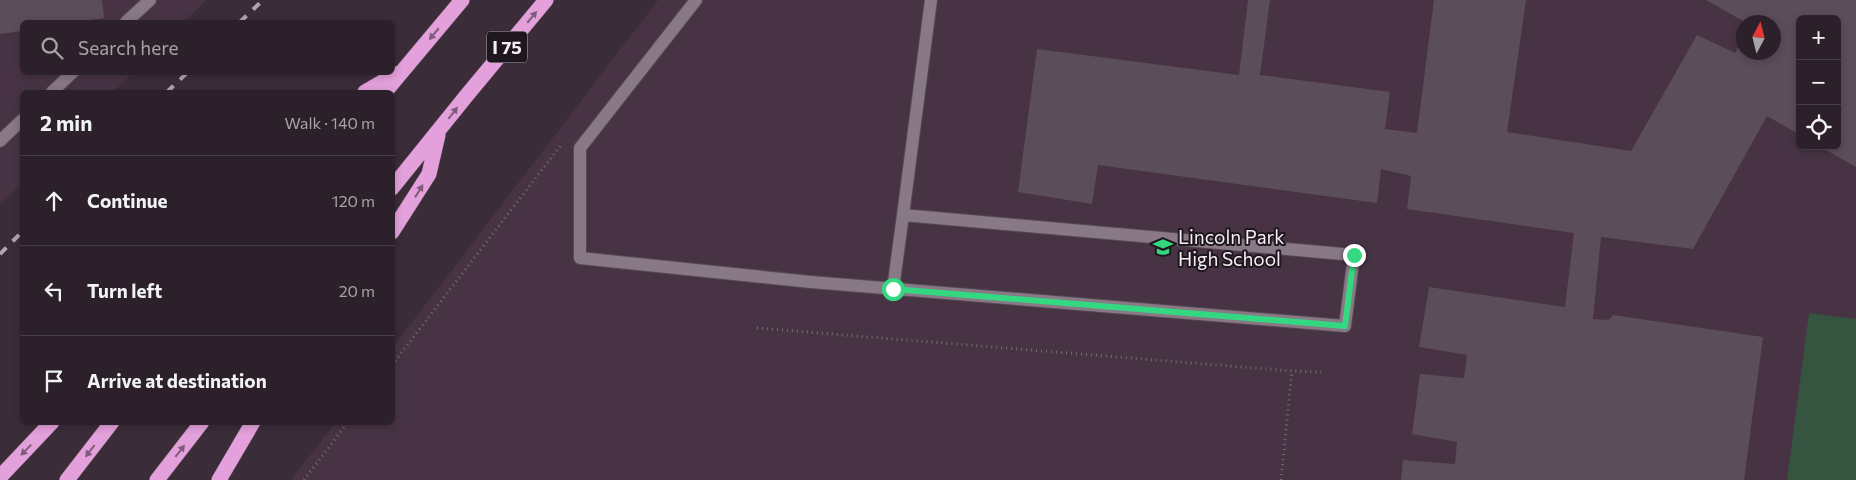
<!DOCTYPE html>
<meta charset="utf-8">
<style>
body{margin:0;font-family:Commissioner,sans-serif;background:#382e37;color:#f1f3f6}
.controls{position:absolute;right:15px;top:15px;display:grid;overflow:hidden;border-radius:8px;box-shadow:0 2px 8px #0003}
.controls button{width:45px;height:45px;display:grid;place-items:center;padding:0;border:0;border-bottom:1px solid #483e47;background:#2c212b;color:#f1f3f6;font:25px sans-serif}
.compass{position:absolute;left:1736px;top:15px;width:45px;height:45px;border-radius:50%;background:#2c212b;box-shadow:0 2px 8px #0003;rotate:7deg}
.stop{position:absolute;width:15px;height:15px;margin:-11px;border:4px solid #34d881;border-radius:50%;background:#fff}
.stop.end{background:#34d881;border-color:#fff;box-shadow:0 1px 5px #0008}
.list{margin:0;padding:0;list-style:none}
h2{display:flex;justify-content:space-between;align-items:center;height:65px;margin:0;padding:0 20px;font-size:21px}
h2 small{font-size:16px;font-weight:400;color:#a6a3a9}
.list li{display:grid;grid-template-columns:32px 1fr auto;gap:15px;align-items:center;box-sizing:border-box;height:90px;padding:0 20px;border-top:1px solid #483e47}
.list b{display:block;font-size:19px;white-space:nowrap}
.list em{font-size:16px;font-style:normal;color:#a6a3a9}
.icon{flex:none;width:28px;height:28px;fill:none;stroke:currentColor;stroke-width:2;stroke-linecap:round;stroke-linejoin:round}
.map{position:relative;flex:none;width:1856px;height:480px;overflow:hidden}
.search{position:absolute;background:#2c212b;box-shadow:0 2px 8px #0003;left:20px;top:20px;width:375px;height:55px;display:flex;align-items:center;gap:12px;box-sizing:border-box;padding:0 18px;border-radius:8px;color:#a6a3a9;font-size:19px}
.panel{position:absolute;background:#2c212b;box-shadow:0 2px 8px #0003;left:20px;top:90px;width:375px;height:335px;border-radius:8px}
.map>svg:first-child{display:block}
</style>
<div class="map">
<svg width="1856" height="480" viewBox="0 0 1856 480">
<rect width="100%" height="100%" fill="#3b2c39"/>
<path fill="#473344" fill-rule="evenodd" d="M0,0H206L184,22H22V72L133,73L113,92H22V183L0,205Z
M658,0H1856V480H291L335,423L392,422L393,347ZM1800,19H1837V146H1800ZM1744,22H1774V52H1744Z"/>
<path fill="#355540" d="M1809,313L1856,319V480H1787Z"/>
<path fill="#5c4d5a" d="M0,0H102L104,18L77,22H22V31L0,34Z
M1248,0H1270L1260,75L1390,92L1385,129L1417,133L1434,0H1526L1507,132L1631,151L1697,35L1735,53L1744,37V52H1774V22H1745L1706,0H1856V167L1819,146H1837V19H1800V135L1767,116L1693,249L1601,237L1593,319L1608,320L1613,315L1763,337L1744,480H1401L1403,460L1455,464L1457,442L1412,434L1420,374L1464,378L1467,355L1419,347L1429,287L1565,307L1574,233L1407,209L1411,176L1381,169L1377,203L1098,165L1092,204L1018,192L1037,49L1239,75Z"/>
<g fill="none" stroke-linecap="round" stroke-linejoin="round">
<defs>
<path id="lane" d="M696,0L580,148V258L811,282L1345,326L1354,255L903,215L931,0
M126,22L150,0
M52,92L73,72
M0,141L22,120
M893,289L903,215"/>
<path id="highway" d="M365,92L396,74
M385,92L462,0
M392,188L467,95L546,0
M392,232L429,174L438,135
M0,477L52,422
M67,480L112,422
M157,480L202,422
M219,480L253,422"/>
</defs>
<use href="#lane" stroke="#544953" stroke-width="14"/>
<use href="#highway" stroke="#544953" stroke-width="16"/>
<path stroke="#776975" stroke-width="3" stroke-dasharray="1 4" stroke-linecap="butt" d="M757,328L1292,371L1322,372
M392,365L561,145
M304,480L348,422
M1281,480L1292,371"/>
<use href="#lane" stroke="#897886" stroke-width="12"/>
<use href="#highway" stroke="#e3a0da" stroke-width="15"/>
<path stroke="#b1a5af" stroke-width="4" stroke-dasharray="9 9" stroke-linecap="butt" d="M240,22L263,0
M167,92L188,72
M0,254L22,232"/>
</g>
<defs><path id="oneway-solid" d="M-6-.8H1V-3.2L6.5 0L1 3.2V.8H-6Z" transform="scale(1.25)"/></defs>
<g fill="#805c7c">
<use href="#oneway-solid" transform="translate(532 17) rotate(-50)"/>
<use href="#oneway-solid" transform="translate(434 34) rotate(130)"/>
<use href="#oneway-solid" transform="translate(453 113) rotate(-52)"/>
<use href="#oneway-solid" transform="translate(419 191) rotate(-58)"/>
<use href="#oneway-solid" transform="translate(26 450) rotate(134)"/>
<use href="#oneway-solid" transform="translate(90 451) rotate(128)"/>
<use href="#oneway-solid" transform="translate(180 451) rotate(-52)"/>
</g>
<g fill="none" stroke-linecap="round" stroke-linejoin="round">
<path stroke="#34d881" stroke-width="6" d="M893,289L1345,326L1354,255"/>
</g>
<defs>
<symbol id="school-bare" viewBox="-9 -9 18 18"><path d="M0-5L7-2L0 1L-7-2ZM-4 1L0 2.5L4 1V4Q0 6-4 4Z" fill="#34d881" stroke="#1e171d" stroke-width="2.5" paint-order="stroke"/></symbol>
</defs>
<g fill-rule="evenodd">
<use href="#school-bare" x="1149" y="233" width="28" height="28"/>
</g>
<g text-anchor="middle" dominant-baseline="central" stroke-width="4" stroke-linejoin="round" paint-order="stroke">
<rect fill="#1e171d" stroke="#b6adb4" stroke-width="1" x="487" y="31.5" width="40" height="31" rx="4"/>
<g font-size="18" font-weight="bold" fill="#f7edf5">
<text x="507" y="47">I 75</text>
</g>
<g font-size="19" fill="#f7edf5" stroke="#1e171d" text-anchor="start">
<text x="1178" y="236">Lincoln Park<tspan x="1178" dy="22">High School</tspan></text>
</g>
</g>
</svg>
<div class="controls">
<button>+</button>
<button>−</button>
<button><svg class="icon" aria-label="locate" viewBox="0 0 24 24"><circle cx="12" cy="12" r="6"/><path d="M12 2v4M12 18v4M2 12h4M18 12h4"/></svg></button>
</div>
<svg class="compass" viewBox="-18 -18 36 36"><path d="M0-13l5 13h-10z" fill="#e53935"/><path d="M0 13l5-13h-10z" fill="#a6a3a9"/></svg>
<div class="stop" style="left:893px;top:289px"></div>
<div class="stop end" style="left:1354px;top:255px"></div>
<div class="search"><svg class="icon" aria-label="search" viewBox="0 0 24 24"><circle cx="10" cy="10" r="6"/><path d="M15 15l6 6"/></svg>Search here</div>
<section class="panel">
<h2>2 min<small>Walk · 140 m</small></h2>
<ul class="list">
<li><svg class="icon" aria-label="ahead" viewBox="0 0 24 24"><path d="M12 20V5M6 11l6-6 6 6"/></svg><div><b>Continue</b></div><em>120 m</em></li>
<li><svg class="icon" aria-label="left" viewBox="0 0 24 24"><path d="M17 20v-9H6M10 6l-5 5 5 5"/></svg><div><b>Turn left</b></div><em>20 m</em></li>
<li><svg class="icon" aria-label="arrive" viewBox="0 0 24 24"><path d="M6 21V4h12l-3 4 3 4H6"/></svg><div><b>Arrive at destination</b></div></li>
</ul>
</section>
</div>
